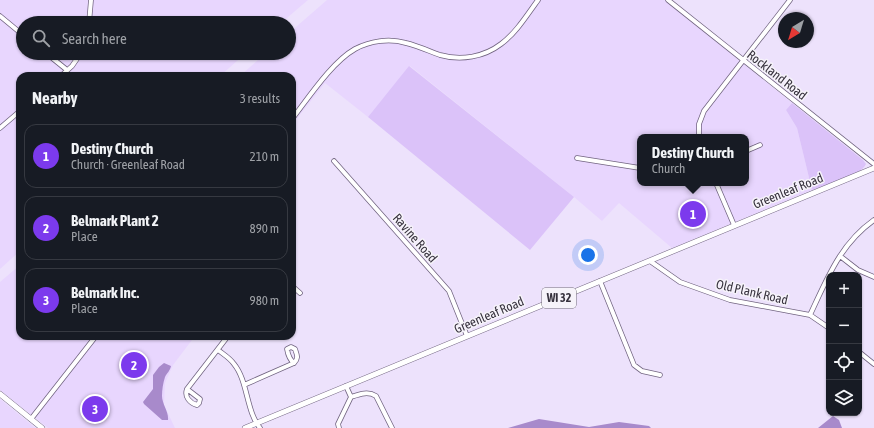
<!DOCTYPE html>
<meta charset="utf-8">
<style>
body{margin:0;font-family:"Asap Condensed",sans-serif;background:#20242c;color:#f1f3f6}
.controls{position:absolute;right:12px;bottom:12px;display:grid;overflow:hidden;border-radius:8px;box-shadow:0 1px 3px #0004}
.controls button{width:36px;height:36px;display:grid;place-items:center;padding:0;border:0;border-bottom:1px solid #363941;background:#171b24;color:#f1f3f6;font:20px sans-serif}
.compass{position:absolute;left:778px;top:12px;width:36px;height:36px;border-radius:50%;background:#171b24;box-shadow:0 1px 3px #0004;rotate:218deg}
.you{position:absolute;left:588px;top:255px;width:14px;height:14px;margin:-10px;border:3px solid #fff;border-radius:50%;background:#1a73e8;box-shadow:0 0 0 6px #1a73e833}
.badge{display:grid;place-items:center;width:26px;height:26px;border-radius:50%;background:#7c3aed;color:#fff;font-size:13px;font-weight:700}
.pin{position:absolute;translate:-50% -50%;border:2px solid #fff;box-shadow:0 1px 4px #0006}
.popup{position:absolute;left:637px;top:134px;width:112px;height:52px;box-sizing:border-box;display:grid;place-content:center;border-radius:8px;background:#171b24;filter:drop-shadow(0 1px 3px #0005);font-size:13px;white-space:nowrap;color:#9ea1a6}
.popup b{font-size:15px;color:#f1f3f6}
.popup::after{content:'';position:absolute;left:50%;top:100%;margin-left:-8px;border:8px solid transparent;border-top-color:#171b24}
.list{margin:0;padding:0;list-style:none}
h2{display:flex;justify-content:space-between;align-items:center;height:52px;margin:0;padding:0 16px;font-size:17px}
h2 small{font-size:13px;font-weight:400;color:#9ea1a6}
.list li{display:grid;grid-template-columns:26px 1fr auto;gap:12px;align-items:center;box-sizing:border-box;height:64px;margin:0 8px 8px;padding:0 8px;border:1px solid #363941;border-radius:12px}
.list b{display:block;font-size:15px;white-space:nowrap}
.list p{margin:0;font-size:13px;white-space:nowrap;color:#9ea1a6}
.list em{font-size:13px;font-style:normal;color:#9ea1a6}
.icon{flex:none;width:22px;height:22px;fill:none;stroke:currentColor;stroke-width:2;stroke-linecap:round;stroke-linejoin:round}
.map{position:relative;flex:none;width:874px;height:428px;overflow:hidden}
.search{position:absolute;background:#171b24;box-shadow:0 1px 3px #0004;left:16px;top:16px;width:280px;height:44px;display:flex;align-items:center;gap:10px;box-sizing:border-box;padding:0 14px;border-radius:22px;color:#9ea1a6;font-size:15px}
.panel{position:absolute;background:#171b24;box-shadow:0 1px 3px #0004;left:16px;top:72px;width:280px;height:268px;border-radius:12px}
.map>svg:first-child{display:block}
</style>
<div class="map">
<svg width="874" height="428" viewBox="0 0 874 428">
<rect width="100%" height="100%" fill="#ede2fc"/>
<path fill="#e8d6fe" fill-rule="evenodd" d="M0,0H308L281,23H23V53H246L220,76H20V251L0,269Z
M327,0H664L792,103L786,110L797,128L812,190L672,248L619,203L602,221L574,197L410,66L368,117L325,83L292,125V76H240L266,53H289V33ZM640,137H746V183H640Z
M20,265V336H195L173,365L165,383L164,405L175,428H48L0,390V282Z
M0,399L33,426L36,428H0Z"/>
<path fill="#dbc2f9" d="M409,66L574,197L530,250L368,117Z
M792,103L863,160L866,164C861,176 824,186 812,190L797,128L786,110Z"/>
<path fill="#a88acb" d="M164,363L171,366C170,371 167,373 165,377C163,383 162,390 162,396C162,404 169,412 168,420H162L144,404L143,402L153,389V375L159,367Z
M833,416L839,420L842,428H818Z
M539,419L589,427L619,422L649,426L651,428H508Z"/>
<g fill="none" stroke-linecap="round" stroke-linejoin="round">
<defs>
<path id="minor" d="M668,0L874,164
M0,16L23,35
M89,23L91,0
M46,53L67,70
M61,76L72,66L81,53
M292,119C309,97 332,62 355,49C370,41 389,38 406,43C418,46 429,51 440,55C461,61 484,57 501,44C516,33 527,15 538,0
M0,128L20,111
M699,137V124L704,111L790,0
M746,151L760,145
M577,158L640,168
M334,161L449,291L467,336
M716,183L734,225
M840,256L858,270L874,277
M650,261L680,282L730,300L810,315L829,328
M600,281L634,365L642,371L660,375
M292,286L300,293
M810,315C827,279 840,244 874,220
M218,350C223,354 230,358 234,364C248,381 246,411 260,428
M859,352L874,364
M244,385L294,363C299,358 297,355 295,349L291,347L287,349C288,355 290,360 294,363
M187,389L200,399L199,403L197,405C190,403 184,397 187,389L228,336
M351,397C360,394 368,391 376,396L392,428
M31,419L96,336
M339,428L338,424L351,397L346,386"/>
<path id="major" d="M0,394L42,428
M245,428L874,168"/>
</defs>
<use href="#minor" stroke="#716480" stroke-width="5.5"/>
<use href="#major" stroke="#716480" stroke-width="6"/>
<use href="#minor" stroke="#fff" stroke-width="4"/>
<use href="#major" stroke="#fff" stroke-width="5"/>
</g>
<g text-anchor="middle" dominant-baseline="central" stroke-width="3" stroke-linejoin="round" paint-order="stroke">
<rect fill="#f6f3fa" stroke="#706c76" stroke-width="1" x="542" y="288" width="34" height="20" rx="3"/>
<g font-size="12" font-weight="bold" fill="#37323e">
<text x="559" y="298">WI 32</text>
</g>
<g font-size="13" fill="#37323e" stroke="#f6f3fa">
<text transform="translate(777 75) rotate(38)">Rockland Road</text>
<text transform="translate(788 191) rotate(-22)">Greenleaf Road</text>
<text transform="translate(415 238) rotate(49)">Ravine Road</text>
<text transform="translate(752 292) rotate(13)">Old Plank Road</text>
<text transform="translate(489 315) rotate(-23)">Greenleaf Road</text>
</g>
</g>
</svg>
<div class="controls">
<button>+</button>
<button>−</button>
<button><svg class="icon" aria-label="locate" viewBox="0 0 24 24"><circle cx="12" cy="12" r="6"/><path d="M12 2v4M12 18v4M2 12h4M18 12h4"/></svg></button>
<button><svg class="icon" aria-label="layers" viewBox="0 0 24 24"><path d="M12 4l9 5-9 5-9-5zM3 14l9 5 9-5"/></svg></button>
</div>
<svg class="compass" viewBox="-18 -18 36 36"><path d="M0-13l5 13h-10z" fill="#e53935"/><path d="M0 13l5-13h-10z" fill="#9ea1a6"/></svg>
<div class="you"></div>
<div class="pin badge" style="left:693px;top:214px">1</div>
<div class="popup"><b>Destiny Church</b>Church</div>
<div class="pin badge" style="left:134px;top:365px">2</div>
<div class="pin badge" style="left:95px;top:409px">3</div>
<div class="search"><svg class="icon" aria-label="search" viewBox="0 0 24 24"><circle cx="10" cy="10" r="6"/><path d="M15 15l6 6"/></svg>Search here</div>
<section class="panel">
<h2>Nearby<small>3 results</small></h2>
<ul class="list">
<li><span class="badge">1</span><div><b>Destiny Church</b><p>Church · Greenleaf Road</p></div><em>210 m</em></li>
<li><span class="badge">2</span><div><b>Belmark Plant 2</b><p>Place</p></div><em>890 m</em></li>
<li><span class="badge">3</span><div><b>Belmark Inc.</b><p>Place</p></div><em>980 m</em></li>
</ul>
</section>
</div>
